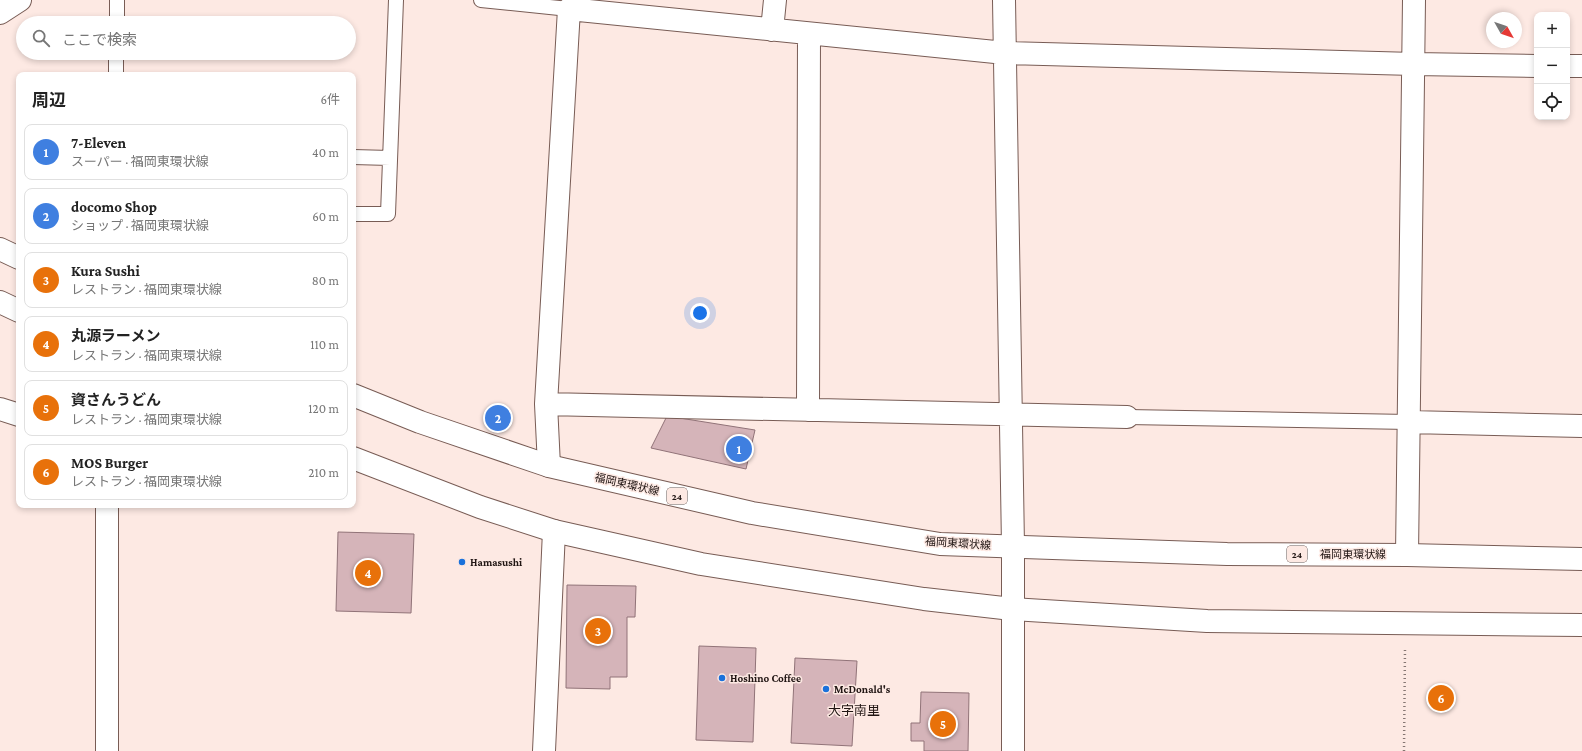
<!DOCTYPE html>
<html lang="ja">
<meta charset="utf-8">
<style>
body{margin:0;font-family:"Crimson Pro","Noto Sans JP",serif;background:#f6f6f6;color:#222}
.controls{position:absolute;right:12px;top:12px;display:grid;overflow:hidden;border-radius:8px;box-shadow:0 2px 6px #0003}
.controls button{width:36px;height:36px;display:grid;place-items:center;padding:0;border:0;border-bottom:1px solid #e0e0e0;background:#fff;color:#222;font:20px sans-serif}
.compass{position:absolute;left:1486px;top:12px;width:36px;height:36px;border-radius:50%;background:#fff;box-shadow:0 2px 6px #0003;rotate:130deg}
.you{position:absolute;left:700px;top:313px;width:14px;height:14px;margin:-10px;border:3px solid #fff;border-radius:50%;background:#1a73e8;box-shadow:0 0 0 6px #1a73e833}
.badge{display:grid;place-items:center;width:26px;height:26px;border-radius:50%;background:#2563eb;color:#fff;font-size:13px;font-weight:700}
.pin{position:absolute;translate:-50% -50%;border:2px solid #fff;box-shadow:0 1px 4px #0006}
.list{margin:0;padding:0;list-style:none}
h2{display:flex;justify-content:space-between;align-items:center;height:52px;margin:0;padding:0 16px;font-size:17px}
h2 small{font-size:13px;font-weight:400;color:#767676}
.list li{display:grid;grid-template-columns:26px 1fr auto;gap:12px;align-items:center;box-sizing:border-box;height:56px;margin:0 8px 8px;padding:0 8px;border:1px solid #e0e0e0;border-radius:8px}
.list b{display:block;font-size:15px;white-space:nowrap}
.list p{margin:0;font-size:13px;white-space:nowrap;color:#767676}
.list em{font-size:13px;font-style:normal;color:#767676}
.icon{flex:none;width:22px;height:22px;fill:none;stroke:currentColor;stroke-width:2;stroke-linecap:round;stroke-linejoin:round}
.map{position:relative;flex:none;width:1582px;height:751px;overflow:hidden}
.search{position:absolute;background:#fff;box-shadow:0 2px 6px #0003;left:16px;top:16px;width:340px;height:44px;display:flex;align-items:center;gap:10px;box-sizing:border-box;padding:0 14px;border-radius:22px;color:#767676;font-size:15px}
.panel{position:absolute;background:#fff;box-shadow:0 2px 6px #0003;left:16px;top:72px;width:340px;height:436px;border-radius:8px}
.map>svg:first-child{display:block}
</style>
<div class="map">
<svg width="1582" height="751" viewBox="0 0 1582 751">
<rect width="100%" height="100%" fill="#fde9e3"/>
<path fill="#d5b4b9" stroke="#917378" d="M667,416L755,430L746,469L651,448Z
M338,532L414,534L411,613L336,611Z
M567,585L636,586L635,617H627V677H610V689L566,688Z
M699,646L756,648L753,742L696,740Z
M795,658L857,661L852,746L791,743Z
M921,692L969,693L968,751H924V741H911V723H920Z"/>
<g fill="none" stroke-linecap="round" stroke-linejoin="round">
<defs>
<path id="service" d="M481,0L569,9
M117,23V0
M116,75V53
M353,157L390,158
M353,214H388L396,0
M1127,417L1409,422"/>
<path id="minor" d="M1004,0L1013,546
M772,30L775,0
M1567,66H1582
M546,404L1127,417
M0,409L19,415
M808,410L809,34
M1409,422L1582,426
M549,466L546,404L569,9L1005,53L1414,64L1537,66
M107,505V751
M1407,555L1414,0
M544,751L554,531"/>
<path id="tertiary" d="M1013,751V546"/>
<path id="primary" d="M0,13L20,0
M0,249L19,258
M0,302L19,311
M353,395L420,422L549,466L752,513L940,544L1227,554L1407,555L1582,559
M353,458L480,507L554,531L701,564L924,599L1012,609L1207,621L1582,625"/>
</defs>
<use href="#service" stroke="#785c55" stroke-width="16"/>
<use href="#minor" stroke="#785c55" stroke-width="24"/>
<use href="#tertiary" stroke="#785c55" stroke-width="24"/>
<use href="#primary" stroke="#785c55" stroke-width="24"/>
<path stroke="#857672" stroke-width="2.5" stroke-dasharray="1 3" stroke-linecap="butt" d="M1404,751L1405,648"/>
<use href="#service" stroke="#fff" stroke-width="14"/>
<use href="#minor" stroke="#fff" stroke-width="22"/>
<use href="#tertiary" stroke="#fff" stroke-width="22"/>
<use href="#primary" stroke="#fff" stroke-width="22"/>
</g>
<g fill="#1a71db" stroke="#fde9e3" stroke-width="1.5">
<circle cx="462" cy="562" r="4"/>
<circle cx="722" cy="678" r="4"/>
<circle cx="826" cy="689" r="4"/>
</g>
<g text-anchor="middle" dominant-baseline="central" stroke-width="3" stroke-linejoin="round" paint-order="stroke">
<g fill="#fde9e3" stroke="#625551" stroke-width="1">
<rect x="667" y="488" width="20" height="16" rx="3"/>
<rect x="1287" y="546" width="20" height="16" rx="3"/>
</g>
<g font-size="10" font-weight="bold" fill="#201513">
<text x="677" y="496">24</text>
<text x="1297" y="554">24</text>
</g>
<g font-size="11" fill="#201513" stroke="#fde9e3">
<text transform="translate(627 484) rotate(13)">福岡東環状線</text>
<text transform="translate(958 543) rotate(4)">福岡東環状線</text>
<text x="1353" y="554">福岡東環状線</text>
</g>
<g font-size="11" font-weight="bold" fill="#201513" stroke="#fde9e3" text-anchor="start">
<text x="470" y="562">Hamasushi</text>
<text x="730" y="678">Hoshino Coffee</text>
<text x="834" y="689">McDonald's</text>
</g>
<g font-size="13" fill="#201513" stroke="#fde9e3">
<text x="854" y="710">大字南里</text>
</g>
</g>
</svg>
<div class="controls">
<button>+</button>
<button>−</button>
<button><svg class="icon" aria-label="locate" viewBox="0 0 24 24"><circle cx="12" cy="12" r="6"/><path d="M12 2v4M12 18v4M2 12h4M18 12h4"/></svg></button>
</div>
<svg class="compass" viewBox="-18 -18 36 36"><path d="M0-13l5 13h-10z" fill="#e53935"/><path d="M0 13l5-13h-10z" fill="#767676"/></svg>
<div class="you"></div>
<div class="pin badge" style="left:739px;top:449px;background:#3f7fe0">1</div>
<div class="pin badge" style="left:498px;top:418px;background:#3f7fe0">2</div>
<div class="pin badge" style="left:598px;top:631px;background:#e8710a">3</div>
<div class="pin badge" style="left:368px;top:573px;background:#e8710a">4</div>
<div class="pin badge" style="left:943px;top:724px;background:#e8710a">5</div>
<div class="pin badge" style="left:1441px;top:698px;background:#e8710a">6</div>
<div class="search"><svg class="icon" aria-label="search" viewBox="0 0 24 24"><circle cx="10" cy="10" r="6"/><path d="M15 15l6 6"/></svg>ここで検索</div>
<section class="panel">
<h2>周辺<small>6件</small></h2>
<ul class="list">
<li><span class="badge" style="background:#3f7fe0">1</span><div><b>7-Eleven</b><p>スーパー · 福岡東環状線</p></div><em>40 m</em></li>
<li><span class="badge" style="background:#3f7fe0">2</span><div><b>docomo Shop</b><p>ショップ · 福岡東環状線</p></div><em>60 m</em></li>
<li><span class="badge" style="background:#e8710a">3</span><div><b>Kura Sushi</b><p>レストラン · 福岡東環状線</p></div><em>80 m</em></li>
<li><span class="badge" style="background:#e8710a">4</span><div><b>丸源ラーメン</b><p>レストラン · 福岡東環状線</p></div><em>110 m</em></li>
<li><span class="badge" style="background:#e8710a">5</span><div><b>資さんうどん</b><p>レストラン · 福岡東環状線</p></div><em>120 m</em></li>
<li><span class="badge" style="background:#e8710a">6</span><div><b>MOS Burger</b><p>レストラン · 福岡東環状線</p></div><em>210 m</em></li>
</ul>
</section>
</div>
